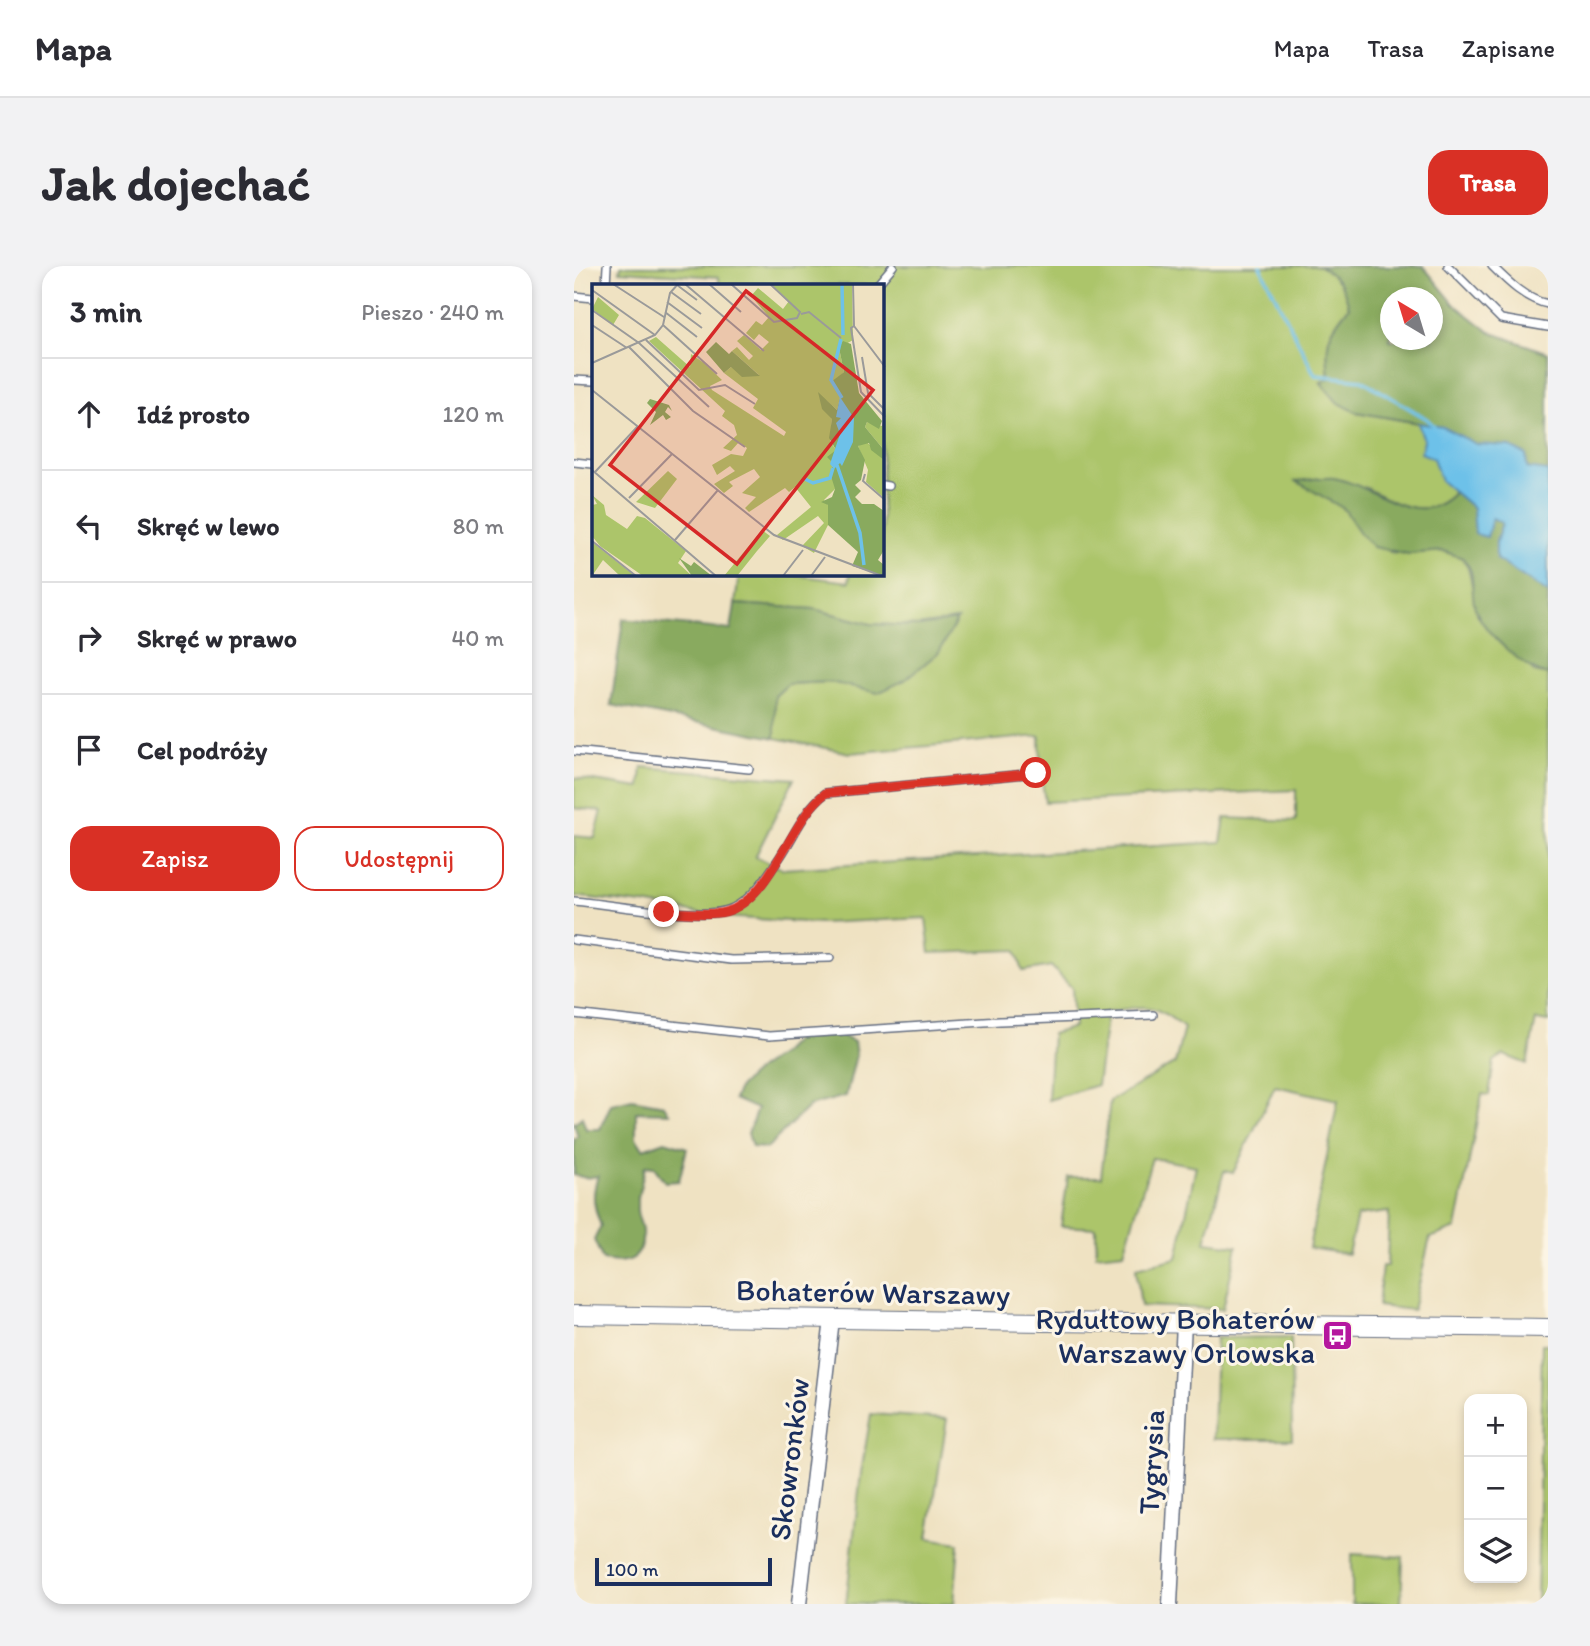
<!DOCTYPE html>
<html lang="pl">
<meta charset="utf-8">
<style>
body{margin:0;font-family:Itim,sans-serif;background:#f2f2f3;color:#2b2b33}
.controls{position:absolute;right:21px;bottom:21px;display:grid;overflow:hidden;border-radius:14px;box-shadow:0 4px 10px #0003}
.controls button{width:63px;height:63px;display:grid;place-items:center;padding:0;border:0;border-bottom:2px solid #e1e1e2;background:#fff;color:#2b2b33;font:35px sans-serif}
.compass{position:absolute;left:806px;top:21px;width:63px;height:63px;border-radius:50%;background:#fff;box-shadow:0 4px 10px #0003;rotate:322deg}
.scale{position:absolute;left:21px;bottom:18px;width:177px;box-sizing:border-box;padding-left:7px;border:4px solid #1b2f5e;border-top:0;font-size:19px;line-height:24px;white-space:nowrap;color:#1b2f5e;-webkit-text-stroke:5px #fcf5e5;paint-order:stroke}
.stop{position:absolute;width:21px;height:21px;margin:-16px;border:5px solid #d93025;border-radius:50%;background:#fff}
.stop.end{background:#d93025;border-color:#fff;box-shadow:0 2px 7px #0008}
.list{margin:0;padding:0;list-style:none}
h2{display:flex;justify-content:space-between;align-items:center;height:91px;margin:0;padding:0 28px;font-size:30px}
h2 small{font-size:23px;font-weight:400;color:#7c7c81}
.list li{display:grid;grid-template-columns:46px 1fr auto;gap:21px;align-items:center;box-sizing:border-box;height:112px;padding:0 28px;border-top:2px solid #e1e1e2}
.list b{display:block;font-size:26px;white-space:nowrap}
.list em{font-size:23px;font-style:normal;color:#7c7c81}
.actions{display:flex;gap:14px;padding:21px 28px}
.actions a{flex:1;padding:16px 0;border:2px solid #d93025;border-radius:21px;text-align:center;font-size:24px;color:#d93025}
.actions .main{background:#d93025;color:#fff}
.icon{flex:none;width:38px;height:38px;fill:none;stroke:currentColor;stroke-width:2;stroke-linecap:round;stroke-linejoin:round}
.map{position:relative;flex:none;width:974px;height:1338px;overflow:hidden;border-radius:21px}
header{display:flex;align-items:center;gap:42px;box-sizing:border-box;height:98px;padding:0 35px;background:#fff;border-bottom:2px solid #e1e1e2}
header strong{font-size:33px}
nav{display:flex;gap:38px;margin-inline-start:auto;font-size:24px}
.intro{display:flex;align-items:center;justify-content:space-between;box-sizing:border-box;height:168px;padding:0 42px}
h1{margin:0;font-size:49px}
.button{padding:18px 32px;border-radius:21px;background:#d93025;color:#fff;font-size:24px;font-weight:700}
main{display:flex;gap:42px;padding:0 42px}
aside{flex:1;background:#fff;border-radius:21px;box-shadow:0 4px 10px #0003}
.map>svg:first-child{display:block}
</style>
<header>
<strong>Mapa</strong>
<nav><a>Mapa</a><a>Trasa</a><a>Zapisane</a></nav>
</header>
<div class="intro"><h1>Jak dojechać</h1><a class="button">Trasa</a></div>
<main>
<aside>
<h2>3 min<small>Pieszo · 240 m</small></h2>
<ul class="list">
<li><svg class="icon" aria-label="ahead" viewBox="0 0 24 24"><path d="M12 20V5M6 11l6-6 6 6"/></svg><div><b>Idź prosto</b></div><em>120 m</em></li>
<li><svg class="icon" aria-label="left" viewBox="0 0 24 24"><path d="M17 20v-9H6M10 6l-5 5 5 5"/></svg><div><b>Skręć w lewo</b></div><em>80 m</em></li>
<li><svg class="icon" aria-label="right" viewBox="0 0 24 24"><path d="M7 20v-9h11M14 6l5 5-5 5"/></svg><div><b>Skręć w prawo</b></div><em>40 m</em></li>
<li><svg class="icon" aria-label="arrive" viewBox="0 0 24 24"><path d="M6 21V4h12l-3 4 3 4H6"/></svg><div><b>Cel podróży</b></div></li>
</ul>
<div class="actions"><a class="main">Zapisz</a><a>Udostępnij</a></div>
</aside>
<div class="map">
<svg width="974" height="1338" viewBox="0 0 974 1338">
<rect width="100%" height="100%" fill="#fcf5e5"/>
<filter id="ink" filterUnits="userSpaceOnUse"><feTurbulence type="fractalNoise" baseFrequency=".0143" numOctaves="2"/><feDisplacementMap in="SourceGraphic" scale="14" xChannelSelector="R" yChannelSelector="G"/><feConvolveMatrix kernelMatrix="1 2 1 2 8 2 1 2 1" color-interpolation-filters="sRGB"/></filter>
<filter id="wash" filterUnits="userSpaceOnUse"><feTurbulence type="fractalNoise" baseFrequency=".00686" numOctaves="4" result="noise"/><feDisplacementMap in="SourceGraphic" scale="28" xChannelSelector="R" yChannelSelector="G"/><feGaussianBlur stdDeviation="1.57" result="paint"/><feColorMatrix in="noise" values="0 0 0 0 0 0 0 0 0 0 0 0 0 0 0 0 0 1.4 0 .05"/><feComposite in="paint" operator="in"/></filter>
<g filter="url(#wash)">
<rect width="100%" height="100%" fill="#efe2c2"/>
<path fill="#acc56a" stroke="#647a64" stroke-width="2" d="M47,0H746C764,12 770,19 775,41C751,69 752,76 755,112L747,116L782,146L844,157L875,197L879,228C851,256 821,238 791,221L770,243L816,286L834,288L869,285L889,292C902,313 895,333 908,353L960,406L974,409V756L962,754L953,798L930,789L920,795L915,829L908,828L882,962L856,972L839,1044L804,1040L808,1000H813L815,946L783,950L774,988L735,982L764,834L701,820L659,907L650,905L631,976L663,980L649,1043L567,1040L562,1002L603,992L622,900L578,892L550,986L522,989V962L487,960L494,911H527L536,835L601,797L610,762C578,735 572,740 533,746L523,819L474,834L478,768L500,761L498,722L477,700L449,705L442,684L356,687L352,652L246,657L149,651L69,638L0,630V570L21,572L28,545L0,542V512L66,522L68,501L220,513L181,591L209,603L647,576L651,552L722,555V524L471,536L467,508L466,470L276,487L201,472V430L214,418L256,416L304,426L382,354L345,360L297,358L240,343L161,338L165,308H213L275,316L276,308H308V19H145V11L46,5Z
M717,1071L718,1173H639L642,1072Z
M968,1078H974V1338H963Z
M297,1148L373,1153L354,1272L385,1277L380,1338H272L287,1207Z
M778,1288L829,1291L827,1338H778Z"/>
<path fill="#89aa5e" stroke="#526c5e" stroke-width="2" fill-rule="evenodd" d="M746,0H849L880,38L916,66L974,87V409C950,403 912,368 902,345C897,333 900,319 897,306C896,302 892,296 889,292L869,285L834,288L799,281L786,267L770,243L722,215C734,214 748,211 760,212C801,219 842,265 879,228L875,197L844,157L782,146L763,136L747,117L755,112C752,76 751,69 775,41C770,19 764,12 746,0ZM816,32H858V74H816Z
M161,338L240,343L297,358L345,360L383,354L365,386L331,414L304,427L256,416L214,418L201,430V472L37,439L49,353L157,364Z
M256,769L268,770L280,776L282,789L272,830L235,840L193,882L178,881L174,867L183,843L160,833L166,820L186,802L207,788L223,772Z
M58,833L90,839L95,847L62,846V872L69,883L91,875L113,882L105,915L91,916L80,901L71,900C69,914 62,931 63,944C63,951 68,958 68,966C71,994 53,999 29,994L20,974L27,960C20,942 17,929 24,910L12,912L0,909V873L4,871L0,857L8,851L12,863H26L37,838Z"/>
<path fill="#6dc1e9" stroke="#4478a4" stroke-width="2" d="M844,157L869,161L902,178L934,180L952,189L953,202L974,205V327L922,293V276L928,257L918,252L913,271L901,268L899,242L867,215L859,192L847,187L850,174Z"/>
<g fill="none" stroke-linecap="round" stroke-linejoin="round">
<path stroke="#6dc1e9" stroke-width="3.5" d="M686,0L741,109L788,114L853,153L860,160"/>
</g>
</g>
<g filter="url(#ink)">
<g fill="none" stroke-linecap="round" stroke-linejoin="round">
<defs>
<path id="service" d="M874,0L927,53L974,61
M918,0C933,15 952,34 974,38
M32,19L33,0
M303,19L319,0
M0,30L19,32
M0,114L19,115
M0,196L19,198
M308,219L314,220
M0,485L175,503
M0,635C34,638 133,656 159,642C180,632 193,610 206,591C221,569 230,543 252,527L462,507
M0,674L157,694L256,692
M0,748L195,770L426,755L579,749"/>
<path id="minor" d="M225,1338L258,1053
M596,1338L610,1057"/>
<path id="tertiary" d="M0,1049C325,1054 649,1059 974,1062"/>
</defs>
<use href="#service" stroke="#656e81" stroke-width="10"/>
<use href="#minor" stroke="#656e81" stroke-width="17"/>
<use href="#tertiary" stroke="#656e81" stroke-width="20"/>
<use href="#service" stroke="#fff" stroke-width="7"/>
<use href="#minor" stroke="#fff" stroke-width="14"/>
<use href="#tertiary" stroke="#fff" stroke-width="18"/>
</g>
</g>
<g fill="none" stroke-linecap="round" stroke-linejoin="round" filter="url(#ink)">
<path stroke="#d93025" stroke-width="9" d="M90,646C107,646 135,650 151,646C198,634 215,554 252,527L462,507"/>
</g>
<defs>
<symbol id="bus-square" viewBox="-11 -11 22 22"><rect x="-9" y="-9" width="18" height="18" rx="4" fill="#b5179e" stroke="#fcf5e5"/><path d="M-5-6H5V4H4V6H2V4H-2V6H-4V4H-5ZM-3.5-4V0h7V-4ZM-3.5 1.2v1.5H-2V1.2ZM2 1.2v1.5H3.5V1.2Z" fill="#fff"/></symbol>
</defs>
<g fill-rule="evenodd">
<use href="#bus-square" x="746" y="1052" width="35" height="35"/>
</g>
<g text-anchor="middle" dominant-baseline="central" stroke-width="6" stroke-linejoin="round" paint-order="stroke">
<g font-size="30" fill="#1b2f5e" stroke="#fcf5e5">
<text transform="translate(299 1026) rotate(1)">Bohaterów Warszawy</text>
<text transform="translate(215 1193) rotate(-83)">Skowronków</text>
<text transform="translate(577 1196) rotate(-87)">Tygrysia</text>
</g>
<g font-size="30" fill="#1b2f5e" stroke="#fcf5e5" text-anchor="end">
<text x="741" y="1052">Rydułtowy Bohaterów<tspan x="741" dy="34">Warszawy Orlowska</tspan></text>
</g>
</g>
<g transform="translate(18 18)">
<rect width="292" height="292" fill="#efe2c2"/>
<path d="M179,0L260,1L261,56L247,64L252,88L241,98L248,113L245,126L234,116L240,135L238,157L244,166L243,205L232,216L236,221V241L222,269L210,262L232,239L226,232L191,256L185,251L219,223L203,203L197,208L193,204L157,228L153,224L164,213L150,209L168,193L162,185L137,198L141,202L132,209L122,200L143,187L138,182L125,191L120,181L139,170L151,172L155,164L147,158L139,167L131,164L145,151L142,141L130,132L133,127L57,57L64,53L98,83L99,70L112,79L130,96L118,102L120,106L192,152L194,148L161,124L166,115L132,89L139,83L167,91L140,67L145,63L157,76L161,72L145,57L152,51L169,66L177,58L167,50L162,56L154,49L164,37L170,41L177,33L159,12L166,4L191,25L197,17ZM6,13L27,31L21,41L0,25ZM292,135V166L273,143L275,138L290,142ZM274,157L292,176V214L274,198L276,186L266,162ZM76,187L85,195L63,224L44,218ZM0,211L12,221L14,231L35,245L45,232L53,234L94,267L86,279L100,292H51L8,262L0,252V221L5,220ZM170,246L178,252L165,267L145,292H132ZM0,258L43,292H28L11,276L0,292Z" fill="#acc56a"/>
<path d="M251,57L259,60L267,109L290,137L287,145L275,138L273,143L292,166V176L279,166L277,159L266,162L273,176L269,196L263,201L269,207L263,213L270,220H282L292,227V266L286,276L292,281V292L260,282L266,268L236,241V221L229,218L240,213L243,205L238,189L242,180L235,173L244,166L237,154L240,135L230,125L226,108L245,126L248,113L239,98L252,88L247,64ZM124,58L137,70L140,67L168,92L150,93L139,83L132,89L114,68ZM58,115L77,121L80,127L76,123L73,128L79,133L74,136L71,131L58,141L64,128L55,119ZM87,274L99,282L102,278L120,292H100Z" fill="#89aa5e"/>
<path d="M248,113L262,134L261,158L250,182L248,179L242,185L238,180L248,150L244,139L249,134L244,133Z" fill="#6dc1e9"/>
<path fill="none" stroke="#6dc1e9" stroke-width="3.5" d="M250,0L251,51M249,55L239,96L250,114M245,181L268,249L272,281M213,195L221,199L238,194L241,184"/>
<path fill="none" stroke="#9a9a9a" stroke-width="2" d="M21,0L72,33M93,0L172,67M117,0L149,28M139,0L182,38L205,34L208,28L178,0M261,0L262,42L293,83M85,1L105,16M0,6L63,51M79,8L109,30M75,18L110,44M0,26L47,59L117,123M73,28L105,53M209,30L217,28L249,54M0,41L35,64M71,41L125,90M262,42L259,44L269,108L293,133M54,56L107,106L133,101L163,120M37,63L101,127L153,163M270,73L276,109L293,126M0,79L63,51L71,41L78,9L86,0M0,106L182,251L290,292M0,186L124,292M3,188L46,142M273,190L271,197L293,216M37,214L80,170M83,256L126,206M0,257L44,292M191,292L211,266M219,292L233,273"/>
<path fill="#d62828" fill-opacity="0.15" stroke="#d62828" stroke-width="3.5" d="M154,7L281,106L145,280L18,181Z"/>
<rect width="292" height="292" fill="none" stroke="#1b2f5e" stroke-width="3.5"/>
</g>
</svg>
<div class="controls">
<button>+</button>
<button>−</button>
<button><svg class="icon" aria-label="layers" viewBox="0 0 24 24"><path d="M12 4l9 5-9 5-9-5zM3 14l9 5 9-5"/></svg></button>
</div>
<svg class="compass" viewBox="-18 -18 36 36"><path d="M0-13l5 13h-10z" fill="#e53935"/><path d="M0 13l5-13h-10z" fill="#7c7c81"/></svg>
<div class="scale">100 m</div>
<div class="stop" style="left:462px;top:507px"></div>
<div class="stop end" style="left:90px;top:646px"></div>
</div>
</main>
